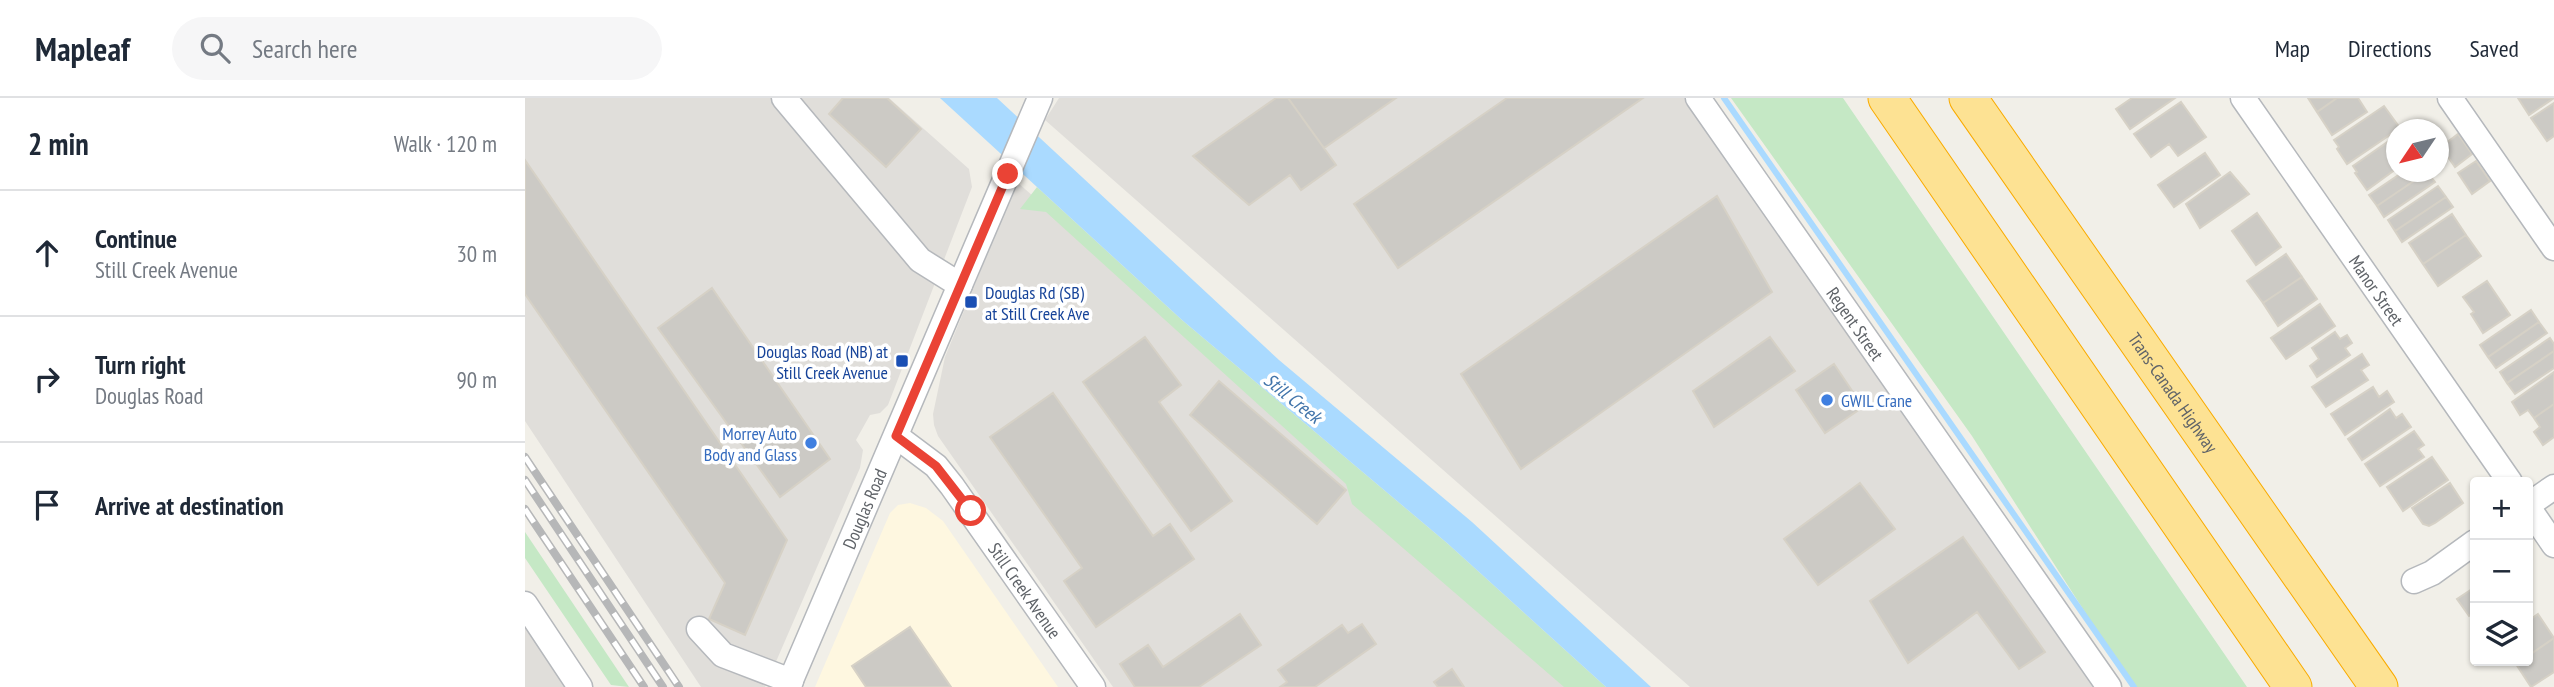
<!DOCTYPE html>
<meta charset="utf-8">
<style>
body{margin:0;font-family:"PT Sans Narrow",sans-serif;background:#f6f6f7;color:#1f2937}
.controls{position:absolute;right:21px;bottom:21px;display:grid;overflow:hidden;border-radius:7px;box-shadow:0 2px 5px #0004}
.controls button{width:63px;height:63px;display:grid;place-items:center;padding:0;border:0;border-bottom:2px solid #e0e1e3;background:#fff;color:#1f2937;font:35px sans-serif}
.compass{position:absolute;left:1861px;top:21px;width:63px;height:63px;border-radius:50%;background:#fff;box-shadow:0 2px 5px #0004;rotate:235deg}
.stop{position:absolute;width:21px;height:21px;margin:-16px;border:5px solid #ea4335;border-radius:50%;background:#fff}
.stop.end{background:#ea4335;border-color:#fff;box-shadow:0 2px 7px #0008}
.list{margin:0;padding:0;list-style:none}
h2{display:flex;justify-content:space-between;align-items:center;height:91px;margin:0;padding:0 28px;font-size:30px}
h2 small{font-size:23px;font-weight:400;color:#747a83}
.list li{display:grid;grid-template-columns:46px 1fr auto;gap:21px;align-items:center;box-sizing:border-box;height:126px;padding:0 28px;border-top:2px solid #e0e1e3}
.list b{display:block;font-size:26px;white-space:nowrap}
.list p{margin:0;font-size:23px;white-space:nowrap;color:#747a83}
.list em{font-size:23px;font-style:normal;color:#747a83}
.icon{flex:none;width:38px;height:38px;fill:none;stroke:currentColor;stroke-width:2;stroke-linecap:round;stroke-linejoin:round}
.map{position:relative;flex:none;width:2029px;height:589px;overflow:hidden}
header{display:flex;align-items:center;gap:42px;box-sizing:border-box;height:98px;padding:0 35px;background:#fff;border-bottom:2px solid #e0e1e3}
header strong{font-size:33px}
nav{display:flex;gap:38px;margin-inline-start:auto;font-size:24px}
.search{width:490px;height:63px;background:#f6f6f7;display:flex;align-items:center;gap:18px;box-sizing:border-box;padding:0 24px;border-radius:38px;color:#747a83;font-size:26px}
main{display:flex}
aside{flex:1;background:#fff}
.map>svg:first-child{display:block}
</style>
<header>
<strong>Mapleaf</strong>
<div class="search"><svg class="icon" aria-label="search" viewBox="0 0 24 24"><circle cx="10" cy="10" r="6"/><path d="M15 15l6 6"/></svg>Search here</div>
<nav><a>Map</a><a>Directions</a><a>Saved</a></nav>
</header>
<main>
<aside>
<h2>2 min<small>Walk · 120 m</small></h2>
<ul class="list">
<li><svg class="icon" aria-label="ahead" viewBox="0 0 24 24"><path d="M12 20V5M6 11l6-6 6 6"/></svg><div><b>Continue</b><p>Still Creek Avenue</p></div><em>30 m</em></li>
<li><svg class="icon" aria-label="right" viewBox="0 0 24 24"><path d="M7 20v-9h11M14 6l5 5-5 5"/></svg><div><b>Turn right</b><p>Douglas Road</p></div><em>90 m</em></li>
<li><svg class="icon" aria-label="arrive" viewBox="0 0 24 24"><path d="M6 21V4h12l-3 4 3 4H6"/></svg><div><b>Arrive at destination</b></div></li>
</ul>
</aside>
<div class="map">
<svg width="2029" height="589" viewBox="0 0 2029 589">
<rect width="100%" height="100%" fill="#f1efe8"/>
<path fill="#fef7e0" d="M385,405L401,410L418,423L533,589H290L365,415L373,407Z"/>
<path fill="#e0deda" d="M0,0H364L444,71L447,89L363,307L355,315L345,317L331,342L338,352L335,370L240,589H176L0,323Z
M534,0H1160L1570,589H1165L520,22Z
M492,84L1066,589H588L413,338L409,327L408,316L420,259Z
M0,526L42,589H0Z"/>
<path fill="#c5e8c5" d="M1206,0H1318L1722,589H1608L1447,338Z
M512,89L657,222L922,445L1081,589H1039L827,406L821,386L521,114L495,111Z
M0,434L104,589L86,587L0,460Z"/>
<path fill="#aadaff" d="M415,0H472L754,262L947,424L1126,589H1081L922,445L657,222Z"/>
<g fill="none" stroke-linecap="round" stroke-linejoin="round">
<path stroke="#aadaff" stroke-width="6" d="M1199,0L1609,589"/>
</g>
<path fill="#cccac5" stroke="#d6d1c6" stroke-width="2" d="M318,0H362L396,31L361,69L304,16Z
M751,0H763L811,67L776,92L765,77L724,107L668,58Z
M763,0H871L799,50Z
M982,0H1118L873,170L829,106Z
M1607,0H1650L1605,31L1591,11Z
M1783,0H1812L1792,14Z
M1812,0H1833L1842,14L1807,37L1792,14Z
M1993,0H2029L2004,17Z
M1656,4L1681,39L1653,58L1644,46L1626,59L1609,36Z
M2029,5V38L2022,43L2006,20Z
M1859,8L1875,30L1822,66L1812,51L1814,49L1809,42Z
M1933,36L1947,56L1930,69L1916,49Z
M1871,38V71L1842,92L1830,75L1832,74L1828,68Z
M1680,55L1695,77L1649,109L1633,87Z
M0,62L262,442L220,537L184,521L200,485L0,196Z
M1951,63L1965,83L1947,96L1933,75Z
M1705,74L1724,96L1675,130L1661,106Z
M1878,74H1902L1852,108L1844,97Z
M1902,74L1910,84L1859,119L1852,108Z
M1913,88L1921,99L1870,133L1863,122Z
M1192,98L1247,194L996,371L936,276Z
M1921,99L1928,109L1877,144L1870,133Z
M1732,115L1756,149L1731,167L1707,133Z
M1927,116L1941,137L1898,166L1884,145Z
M1941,137L1956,158L1913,188L1898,166Z
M1761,156L1777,179L1738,205L1722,183Z
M1777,179L1792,201L1753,228L1738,205Z
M1962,183L1985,217L1958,235L1946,216L1949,214L1938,199Z
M187,190L305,361L255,399L133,230Z
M1795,206L1810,228L1761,261L1746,240Z
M2006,212L2014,224L1963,259L1955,247Z
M2014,224L2022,235L1971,270L1963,259Z
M1810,234L1815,241L1822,237L1827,245L1820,250L1825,257L1792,279L1785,268L1794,261L1787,250Z
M620,239L656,287L634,304L707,403L666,433L558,284Z
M1245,239L1270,273L1189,329L1168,293Z
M2025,240L2029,246V253L1982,285L1975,274Z
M2029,253V270L1990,296L1982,285Z
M1837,256L1844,267L1836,272L1843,282L1801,309L1787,289Z
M1309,266L1338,309L1300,335L1271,292Z
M2029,274V306L2009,320L2003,312L1995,317L1987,304Z
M694,283L821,392L792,426L665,317Z
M1848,289L1854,299L1862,293L1869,304L1820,337L1806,316Z
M528,295L628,438L645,426L669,461L571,529L539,483L557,470L465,339Z
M2029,306V339L2018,347L2009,334L2015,329L2009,320Z
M1865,311L1871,320L1877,316L1886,329L1837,362L1823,341Z
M1889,333L1899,347L1893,351L1899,359L1855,388L1840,366Z
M1907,359L1923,382L1878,413L1862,389Z
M1335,385L1370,431L1293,487L1259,441Z
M1925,385L1938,405L1910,425L1904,428L1898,426L1887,410Z
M1438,439L1520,554L1494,571L1452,514L1383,565L1345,503Z
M1950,489V514L1944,518L1932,501Z
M715,516L736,547L674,589H610L595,566L623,547L638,569Z
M2013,516L2029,540L2003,558V523Z
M837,526L851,546L790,589H755L762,584L753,572L817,527L823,535Z
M385,529L426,589H341L327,568Z
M2029,540V574L2006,589L1991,566L1996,563H2003V558Z
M927,571L939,589H913L909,584Z"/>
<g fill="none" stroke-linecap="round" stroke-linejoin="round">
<defs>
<g id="minor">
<path d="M259,0L395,162L435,187"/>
<path id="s1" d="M1173,0L1584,589"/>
<path id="s2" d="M1718,0L1985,384"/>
<path d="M1925,0L2029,150"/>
<path id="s3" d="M371,338L411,368L427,388L568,589"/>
<path d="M2003,407L2029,389"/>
<path d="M2003,409L2029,447"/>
<path d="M1889,483L1907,475L1950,444"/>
<path d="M0,506L55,589"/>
<path d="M174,531L198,557L266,583"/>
<path id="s4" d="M263,589L515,0"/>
</g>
<g id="highway">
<path d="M1362,0L1768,589"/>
<path id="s5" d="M1443,0L1854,589"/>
</g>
</defs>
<use href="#minor" stroke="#b5b8bc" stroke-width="27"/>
<use href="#highway" stroke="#f9ab00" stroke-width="39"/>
<use href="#minor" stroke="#fff" stroke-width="24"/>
<use href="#highway" stroke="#fde293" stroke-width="37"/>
<defs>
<path id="rail" d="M0,359L154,589
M0,382L138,589
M0,411L119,589"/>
</defs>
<use href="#rail" stroke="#b6b7b8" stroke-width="8"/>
<use href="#rail" stroke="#fff" stroke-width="5" stroke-dasharray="16" stroke-linecap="butt"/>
</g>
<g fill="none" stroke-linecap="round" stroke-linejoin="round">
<path stroke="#ea4335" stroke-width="9" d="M446,413L411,368L371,338L483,76"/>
</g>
<g fill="#1a4fb4" stroke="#fff" stroke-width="2.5">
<rect x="439" y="197" width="14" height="14" rx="3.5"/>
<rect x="370" y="256" width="14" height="14" rx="3.5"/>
</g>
<g fill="#3f7fe0" stroke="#fff" stroke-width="2.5">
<circle cx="1302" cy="302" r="7"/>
<circle cx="286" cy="345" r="7"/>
</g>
<g text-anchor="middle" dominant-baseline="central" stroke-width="7" stroke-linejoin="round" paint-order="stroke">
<g font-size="18" fill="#5f6368" stroke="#fff">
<text stroke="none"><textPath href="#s2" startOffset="234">Manor Street</textPath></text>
<text stroke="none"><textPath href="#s1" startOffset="275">Regent Street</textPath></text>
<text stroke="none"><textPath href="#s5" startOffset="359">Trans-Canada Highway</textPath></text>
<text stroke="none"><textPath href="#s4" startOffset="194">Douglas Road</textPath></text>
<text stroke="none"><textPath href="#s3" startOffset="203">Still Creek Avenue</textPath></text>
</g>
<g font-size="18" fill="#164399" stroke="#fff" text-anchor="start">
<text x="460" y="194">Douglas Rd (SB)<tspan x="460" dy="21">at Still Creek Ave</tspan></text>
<text x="363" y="253" text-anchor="end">Douglas Road (NB) at<tspan x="363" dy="21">Still Creek Avenue</tspan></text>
</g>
<g font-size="18" fill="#366cbe" stroke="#fff" text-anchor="start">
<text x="1316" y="302">GWIL Crane</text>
<text x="272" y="335" text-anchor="end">Morrey Auto<tspan x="272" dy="21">Body and Glass</tspan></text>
</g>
<g font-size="19" font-style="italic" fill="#4174aa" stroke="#fff">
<text transform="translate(768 300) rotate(39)">Still Creek</text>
</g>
</g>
</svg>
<div class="controls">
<button>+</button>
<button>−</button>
<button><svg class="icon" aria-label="layers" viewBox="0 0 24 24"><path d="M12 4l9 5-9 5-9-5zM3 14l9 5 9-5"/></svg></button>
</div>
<svg class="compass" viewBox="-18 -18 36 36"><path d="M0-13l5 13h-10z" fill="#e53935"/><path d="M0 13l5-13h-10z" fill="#747a83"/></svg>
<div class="stop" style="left:446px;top:413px"></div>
<div class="stop end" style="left:483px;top:76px"></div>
</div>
</main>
